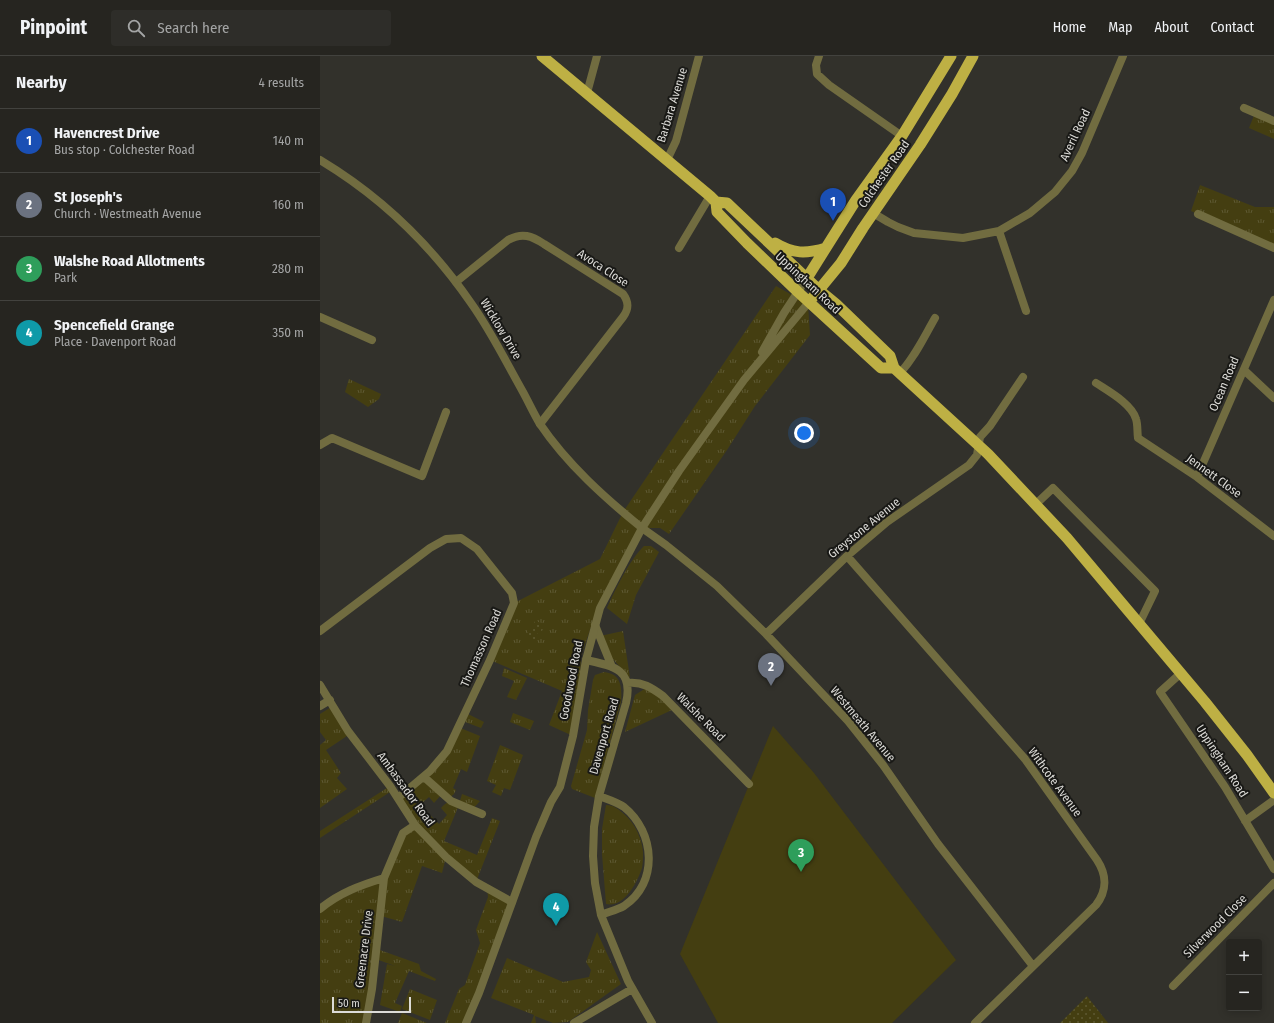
<!DOCTYPE html>
<meta charset="utf-8">
<style>
body{margin:0;font-family:"Fira Sans Condensed",sans-serif;background:#2e2d29;color:#f1f3f6}
.controls{position:absolute;right:12px;bottom:12px;display:grid;overflow:hidden;border-radius:4px;box-shadow:0 2px 10px #0003}
.controls button{width:36px;height:36px;display:grid;place-items:center;padding:0;border:0;border-bottom:1px solid #42423e;background:#262520;color:#f1f3f6;font:20px sans-serif}
.scale{position:absolute;left:12px;bottom:10px;width:79px;box-sizing:border-box;padding-left:4px;border:2px solid #dcdbd7;border-top:0;font-size:11px;line-height:14px;white-space:nowrap;color:#dcdbd7;-webkit-text-stroke:3px #191916;paint-order:stroke}
.you{position:absolute;left:484px;top:377px;width:14px;height:14px;margin:-10px;border:3px solid #fff;border-radius:50%;background:#1a73e8;box-shadow:0 0 0 6px #1a73e833}
.badge{display:grid;place-items:center;width:26px;height:26px;border-radius:50%;background:#acaffb;color:#fff;font-size:13px;font-weight:700}
.pin{position:absolute;translate:-50% -33px;filter:drop-shadow(0 1px 2px #0008)}
.pin::after{content:'';position:absolute;top:21px;width:14px;height:12px;background:inherit;clip-path:polygon(0 0,100% 0,50% 100%)}
.list{margin:0;padding:0;list-style:none}
h2{display:flex;justify-content:space-between;align-items:center;height:52px;margin:0;padding:0 16px;font-size:17px}
h2 small{font-size:13px;font-weight:400;color:#a4a5a5}
.list li{display:grid;grid-template-columns:26px 1fr auto;gap:12px;align-items:center;box-sizing:border-box;height:64px;padding:0 16px;border-top:1px solid #42423e}
.list b{display:block;font-size:15px;white-space:nowrap}
.list p{margin:0;font-size:13px;white-space:nowrap;color:#a4a5a5}
.list em{font-size:13px;font-style:normal;color:#a4a5a5}
.icon{flex:none;width:22px;height:22px;fill:none;stroke:currentColor;stroke-width:2;stroke-linecap:round;stroke-linejoin:round}
.map{position:relative;flex:none;width:954px;height:967px;overflow:hidden}
header{display:flex;align-items:center;gap:24px;box-sizing:border-box;height:56px;padding:0 20px;background:#262520;border-bottom:1px solid #42423e}
header strong{font-size:19px}
nav{display:flex;gap:22px;margin-inline-start:auto;font-size:14px}
.search{width:280px;height:36px;background:#2e2d29;display:flex;align-items:center;gap:10px;box-sizing:border-box;padding:0 14px;border-radius:4px;color:#a4a5a5;font-size:15px}
main{display:flex}
aside{flex:1;background:#262520}
.map>svg:first-child{display:block}
</style>
<header>
<strong>Pinpoint</strong>
<div class="search"><svg class="icon" aria-label="search" viewBox="0 0 24 24"><circle cx="10" cy="10" r="6"/><path d="M15 15l6 6"/></svg>Search here</div>
<nav><a>Home</a><a>Map</a><a>About</a><a>Contact</a></nav>
</header>
<main>
<aside>
<h2>Nearby<small>4 results</small></h2>
<ul class="list">
<li><span class="badge" style="background:#1a4fb4">1</span><div><b>Havencrest Drive</b><p>Bus stop · Colchester Road</p></div><em>140 m</em></li>
<li><span class="badge" style="background:#6b7280">2</span><div><b>St Joseph's</b><p>Church · Westmeath Avenue</p></div><em>160 m</em></li>
<li><span class="badge" style="background:#2e9e5b">3</span><div><b>Walshe Road Allotments</b><p>Park</p></div><em>280 m</em></li>
<li><span class="badge" style="background:#0f9aa8">4</span><div><b>Spencefield Grange</b><p>Place · Davenport Road</p></div><em>350 m</em></li>
</ul>
</aside>
<div class="map">
<svg width="954" height="967" viewBox="0 0 954 967">
<defs>
<pattern id="grass-tufts" width="24" height="20" patternUnits="userSpaceOnUse"><rect width="24" height="20" fill="#443e11"/><path d="M3 7l-1-3M5 7V3M7 7l1-3M15 17l-1-3M17 17v-4M19 17l1-3" fill="none" stroke="#5e5933"/></pattern>
<pattern id="park-dots" width="8" height="8" patternUnits="userSpaceOnUse"><rect width="8" height="8" fill="#443e11"/><path d="M2 2h.1M6 6h.1" fill="none" stroke="#5e5933" stroke-width="1.8" stroke-linecap="round"/></pattern>
</defs>
<rect width="100%" height="100%" fill="#32312b"/>
<path fill="url(#grass-tufts)" d="M935,57L954,65V83L929,72Z
M880,129L935,151H954V192L871,155Z
M456,230L488,248L490,279L435,350L407,394L349,478L340,472H322L279,548L261,600L260,624L253,680L229,669L242,635L170,604L194,547L280,503L303,456Z
M29,323L61,338L59,343L48,351L25,336Z
M324,490H331L339,496L316,539L307,568L287,552C295,534 310,503 324,490Z
M303,575L310,622L290,600L280,580Z
M184,612L207,622L196,644L187,641L194,625L182,620Z
M284,616C302,618 302,632 301,646L275,742L252,733L251,730L267,674L268,654L273,624L275,619Z
M329,630L354,653L305,676L315,639Z
M13,650L30,678L6,694L21,717L17,722L27,733L0,752V689L6,684L0,676V658Z
M193,657L214,665L210,674L190,666Z
M148,658L164,666L161,672L145,666Z
M138,671L160,680L147,716L141,713L133,732L136,734L134,738L128,743L122,738L114,747L109,741L100,749L119,768L127,759L121,752C127,745 131,745 139,748L142,738L160,745L152,754L139,749L124,785L157,799L172,762L180,765L156,826L126,801L122,817L102,810L82,866L61,860L57,893L99,908L101,915L116,923L115,925L89,915L75,947L82,950L80,956L60,949L67,908L75,910L56,903L46,967H0V853L64,822L76,791L95,769L78,742L110,715Z
M180,689L203,699L190,734L184,732L181,740L172,736L176,729L167,725Z
M70,730L73,734L0,782V775Z
M286,749C294,749 298,753 304,758C315,767 322,783 323,796C323,801 323,808 322,812C317,827 304,852 286,848L282,798V773Z
M167,833L192,846L146,967H125L139,933L145,929L160,887L156,874L168,841Z
M277,876L301,928L248,966L233,967L215,960L216,967H211L214,959L171,942L187,902L243,926L269,921L271,914L266,906Z
M90,933L117,944L110,964L82,953Z
M82,957L107,967H78Z"/>
<path fill="url(#park-dots)" d="M215,565L225,568L222,575L218,576L214,585L210,583L207,573L213,570Z
M767,940L788,967H740Z"/>
<path fill="#443e11" d="M453,670L494,717L636,904L572,967H398L360,898Z"/>
<g fill="none" stroke-linecap="round" stroke-linejoin="round">
<path stroke="#716c40" stroke-width="8" d="M499,0L496,9L497,18L509,29L582,80
M267,37L277,0
M924,52L954,65
M347,104L356,85L379,0
M553,157L568,166L578,171L594,177L643,182L679,175L710,157L735,136L752,115L762,97L803,0
M878,158L954,192
M679,175L706,255
M359,192L390,140
M136,226L188,184C202,176 212,180 224,188L303,238C309,246 309,253 303,261L220,368
M0,261L52,284
M924,314L954,342
M580,317C595,301 604,281 615,262
M776,327C788,335 812,348 816,363C818,369 817,376 818,382L877,421L954,480
M0,389L12,382L102,420L126,356
M877,421L954,244
M716,448L733,432L835,535L819,568
M322,472L346,489L397,530L446,578L528,665L563,709L618,788L713,910
M527,500L705,703L777,804C787,819 787,835 776,849L655,967
M275,569L292,611
M0,575L110,492L126,483L141,482L157,493L192,537L194,547L170,604L127,695L110,715L78,742
M446,578L527,500L567,466L649,409L657,399L660,381L670,370L703,321
M266,604C293,610 314,613 306,647L279,740L274,771L273,800L275,827L281,859L308,925L332,967
M861,617L840,636L905,731L954,813
M307,627C322,625 332,632 343,640L429,728
M0,629L28,675L70,730L95,769L126,801L156,826L192,846
M0,650L10,644
M104,721L131,745L162,758
M279,740C287,743 297,746 304,751C335,776 339,827 304,850C297,854 288,856 281,859
M925,765L954,744
M0,853C19,837 41,829 64,822
M853,930L954,827
M46,967L52,933L64,822L83,777L95,769
M254,967L312,933"/>
<path stroke="#716c40" stroke-width="8" d="M0,104C60,140 111,189 151,247C171,275 186,306 203,336C209,347 214,358 220,368C247,408 285,442 322,472
M442,296L464,257L487,222
M146,967L159,937L216,781L231,746L240,731L253,680L266,604L280,552L322,472L359,415L424,324L489,246"/>
<path stroke="#beb044" stroke-width="11" d="M222,0L390,140L396,146L397,156L427,187L478,236L561,312H574
M396,146L407,147L499,234L516,248L570,300L574,312L668,398L747,482L885,646L927,699L954,737
M455,187C473,198 486,198 506,192
M487,222L536,144L582,80L631,0
M489,246L521,207L543,172L600,89L632,38L653,0"/>
</g>
<g text-anchor="middle" dominant-baseline="central" stroke-width="4" stroke-linejoin="round" paint-order="stroke">
<g font-size="12" fill="#dcdbd7" stroke="#191916">
<text transform="translate(352 49) rotate(-73)">Barbara Avenue</text>
<text transform="translate(755 79) rotate(-65)">Averil Road</text>
<text transform="translate(564 118) rotate(-55)">Colchester Road</text>
<text transform="translate(283 212) rotate(33)">Avoca Close</text>
<text transform="translate(488 227) rotate(43)">Uppingham Road</text>
<text transform="translate(181 273) rotate(59)">Wicklow Drive</text>
<text transform="translate(904 328) rotate(-67)">Ocean Road</text>
<text transform="translate(894 420) rotate(36)">Jennett Close</text>
<text transform="translate(544 472) rotate(-39)">Greystone Avenue</text>
<text transform="translate(161 592) rotate(-66)">Thomasson Road</text>
<text transform="translate(251 624) rotate(-79)">Goodwood Road</text>
<text transform="translate(381 661) rotate(45)">Walshe Road</text>
<text transform="translate(543 668) rotate(50)">Westmeath Avenue</text>
<text transform="translate(284 680) rotate(-74)">Davenport Road</text>
<text transform="translate(902 705) rotate(57)">Uppingham Road</text>
<text transform="translate(735 726) rotate(54)">Withcote Avenue</text>
<text transform="translate(86 733) rotate(54)">Ambassador Road</text>
<text transform="translate(895 870) rotate(-45)">Silverwood Close</text>
<text transform="translate(44 893) rotate(-83)">Greenacre Drive</text>
</g>
</g>
</svg>
<div class="controls">
<button>+</button>
<button>−</button>
</div>
<div class="scale">50 m</div>
<div class="you"></div>
<div class="pin badge" style="left:513px;top:165px;background:#1a4fb4">1</div>
<div class="pin badge" style="left:451px;top:630px;background:#6b7280">2</div>
<div class="pin badge" style="left:481px;top:816px;background:#2e9e5b">3</div>
<div class="pin badge" style="left:236px;top:870px;background:#0f9aa8">4</div>
</div>
</main>
